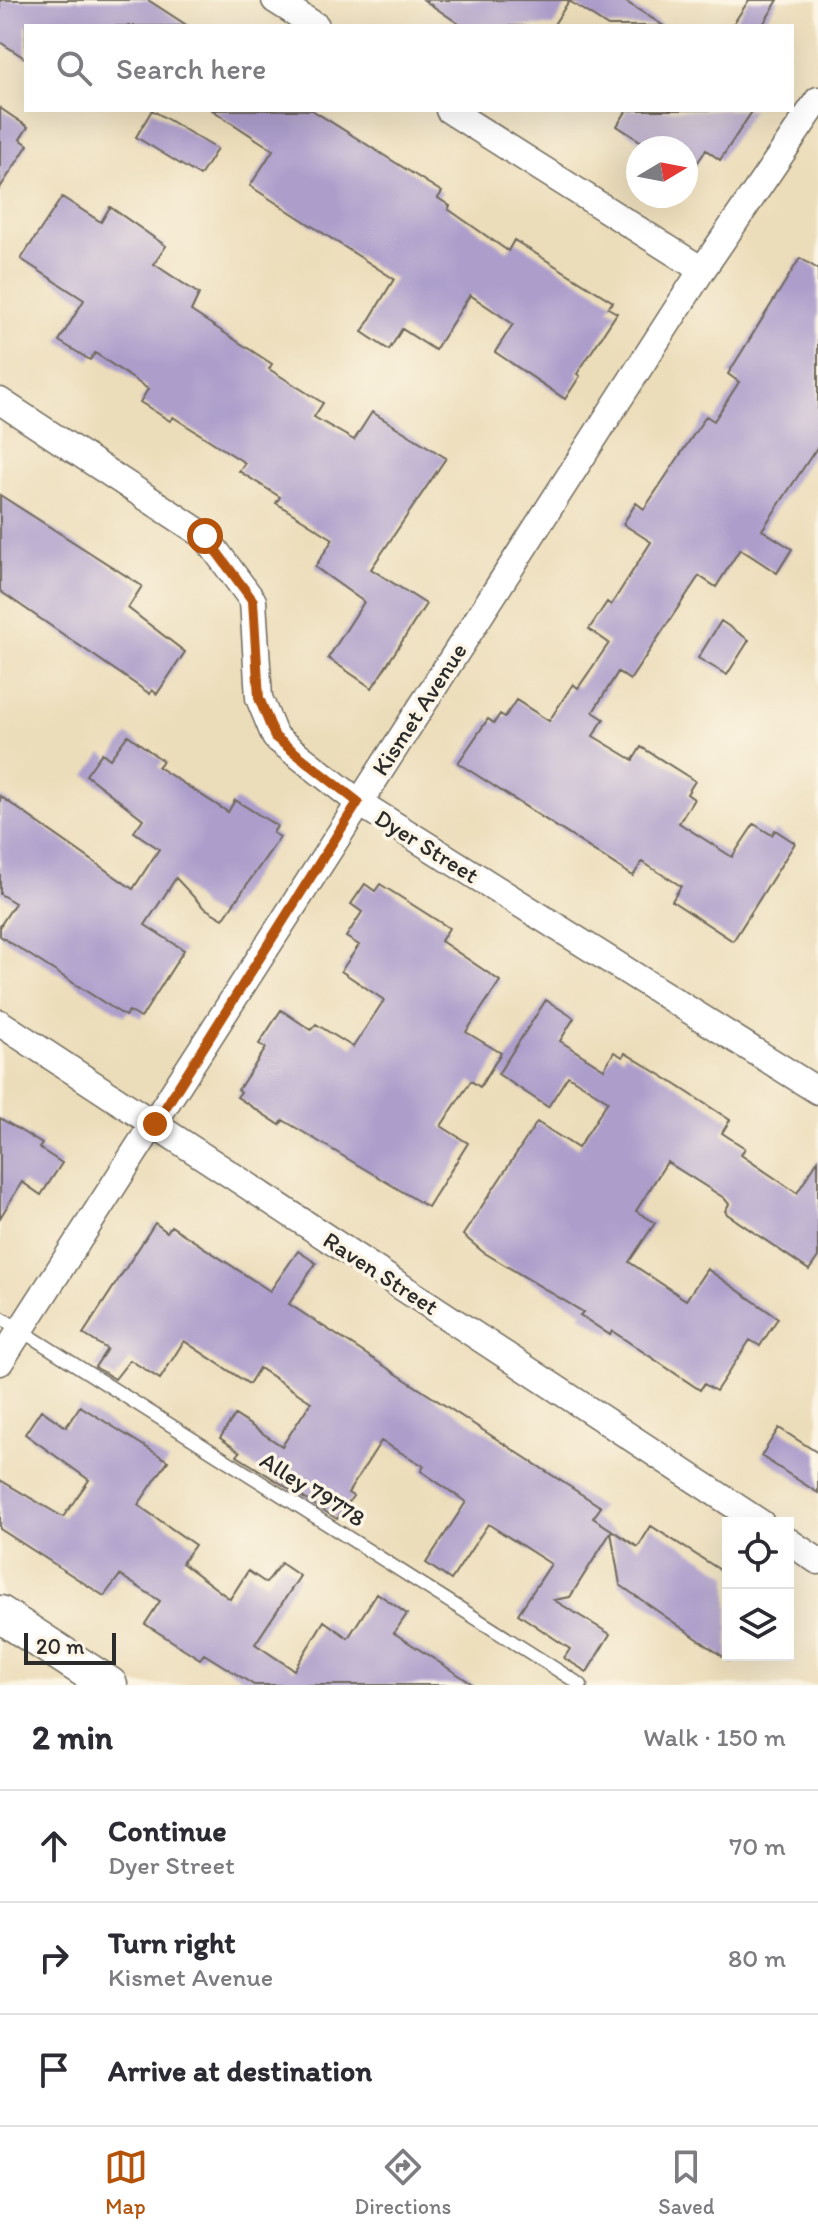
<!DOCTYPE html>
<meta charset="utf-8">
<style>
body{margin:0;font-family:Itim,sans-serif;background:#f2f2f3;color:#2b2b33}
.controls{position:absolute;right:24px;bottom:24px;display:grid;overflow:hidden;border-radius:0px;box-shadow:0 8px 32px #0002}
.controls button{width:72px;height:72px;display:grid;place-items:center;padding:0;border:0;border-bottom:2px solid #e1e1e2;background:#fff;color:#2b2b33;font:40px sans-serif}
.compass{position:absolute;left:626px;top:136px;width:72px;height:72px;border-radius:50%;background:#fff;box-shadow:0 8px 32px #0002;rotate:80deg}
.scale{position:absolute;left:24px;bottom:20px;width:92px;box-sizing:border-box;padding-left:8px;border:4px solid #2b2b2b;border-top:0;font-size:22px;line-height:28px;white-space:nowrap;color:#2b2b2b;-webkit-text-stroke:6px #fcf5e5;paint-order:stroke}
.stop{position:absolute;width:24px;height:24px;margin:-18px;border:6px solid #b45309;border-radius:50%;background:#fff}
.stop.end{background:#b45309;border-color:#fff;box-shadow:0 2px 8px #0008}
.list{margin:0;padding:0;list-style:none}
h2{display:flex;justify-content:space-between;align-items:center;height:104px;margin:0;padding:0 32px;font-size:34px}
h2 small{font-size:26px;font-weight:400;color:#7c7c81}
.list li{display:grid;grid-template-columns:52px 1fr auto;gap:24px;align-items:center;box-sizing:border-box;height:112px;padding:0 32px;border-top:2px solid #e1e1e2}
.list b{display:block;font-size:30px;white-space:nowrap}
.list p{margin:0;font-size:26px;white-space:nowrap;color:#7c7c81}
.list em{font-size:26px;font-style:normal;color:#7c7c81}
.icon{flex:none;width:44px;height:44px;fill:none;stroke:currentColor;stroke-width:2;stroke-linecap:round;stroke-linejoin:round}
.map{position:relative;flex:none;width:818px;height:1685px;overflow:hidden}
.search{position:absolute;background:#fff;box-shadow:0 8px 32px #0002;left:24px;right:24px;top:24px;height:88px;display:flex;align-items:center;gap:20px;box-sizing:border-box;padding:0 28px;border-radius:0px;color:#7c7c81;font-size:30px}
.sheet{height:440px;background:#fff}
nav{display:flex;justify-content:space-around;align-items:center;box-sizing:border-box;height:112px;border-top:2px solid #e1e1e2;background:#fff;font-size:22px;color:#7c7c81}
nav a{display:grid;justify-items:center;gap:4px}
nav .on{color:#b45309}
.map>svg:first-child{display:block}
</style>
<div class="map">
<svg width="818" height="1685" viewBox="0 0 818 1685">
<rect width="100%" height="100%" fill="#fcf5e5"/>
<filter id="ink" filterUnits="userSpaceOnUse"><feTurbulence type="fractalNoise" baseFrequency=".0125" numOctaves="2"/><feDisplacementMap in="SourceGraphic" scale="16" xChannelSelector="R" yChannelSelector="G"/><feConvolveMatrix kernelMatrix="1 2 1 2 8 2 1 2 1" color-interpolation-filters="sRGB"/></filter>
<filter id="wash" filterUnits="userSpaceOnUse"><feTurbulence type="fractalNoise" baseFrequency=".006" numOctaves="4" result="noise"/><feDisplacementMap in="SourceGraphic" scale="32" xChannelSelector="R" yChannelSelector="G"/><feGaussianBlur stdDeviation="1.8" result="paint"/><feColorMatrix in="noise" values="0 0 0 0 0 0 0 0 0 0 0 0 0 0 0 0 0 1.4 0 .05"/><feComposite in="paint" operator="in"/></filter>
<g filter="url(#wash)">
<rect width="100%" height="100%" fill="#ecddba"/>
<g id="blocks">
<path fill="#ac9dcb" d="M0,0H148L188,26H26V59L0,42Z
M424,0H623L664,26H608L569,1L553,26H462Z
M749,0H778L762,26H732Z
M0,108L28,127L20,139L28,145L0,188Z
M152,110L217,149L200,176L136,137Z
M212,110H312L442,192L438,198L450,206L448,209L508,251L514,240L613,302L608,308L617,313L577,374L580,376L565,399L495,352L513,324L470,295L435,350L402,329L389,350L362,332L394,279L250,186L273,150Z
M627,110H753L720,160L706,150L686,180V148H651L617,126Z
M62,197L101,222L110,207L166,246L154,264L199,294L191,311L272,364L269,369L323,403L314,417L354,440L372,412L446,458L371,569L426,604L372,688L328,658L364,602L315,567L333,539L276,503L280,497L239,471L245,463L173,417L170,421L140,402L148,389L95,353L90,360L59,341L84,300L21,259Z
M800,258L818,269V446L762,530L792,549L777,573L740,549L716,587L699,576L630,680L618,672L593,712L604,719L593,736L633,760L641,747L695,781L687,794L694,799L679,823L732,857L754,824L772,835L775,830L795,843L733,941L672,901L681,886L642,862L633,876L458,763L488,719L494,723L500,714L505,717L516,700L549,721L573,684L578,688L609,643L589,629L607,602L611,605L651,542L623,524L636,503L644,509L706,416L714,421L739,382L728,374Z
M0,495L142,586L128,608L185,652L157,694L152,690L150,694L0,591Z
M721,621L749,640L727,675L698,658Z
M128,735L163,761L158,767L228,812L235,800L277,826L273,833L280,837L223,919L203,907L176,878L145,925L184,950L141,1018L129,1011L125,1016L0,936V926L15,903L0,894V796L133,889L159,849L134,832L143,819L86,775L102,753L110,759Z
M365,884L375,891L380,884L449,928L441,941L500,981L466,1032L501,1053L480,1087L471,1081L441,1126L468,1143L428,1207L283,1120L280,1125L237,1097L241,1092L238,1090L266,1048L259,1044L281,1010L311,1030L316,1024L353,1047L384,1000L341,971L359,945L346,937L362,912L351,904Z
M546,1000L574,1018L560,1041L604,1069L614,1052L623,1057L625,1053L664,1077L730,1120L722,1133L745,1148L741,1155L797,1193L818,1160V1257L809,1270L727,1214L725,1211L729,1204L724,1198L667,1162L636,1211L655,1223L629,1262L686,1300L707,1269L778,1318L760,1346L750,1340L716,1391L704,1384L700,1390L612,1331L610,1335L580,1315L583,1312L483,1252L463,1235L537,1122L578,1148L608,1101L568,1076L548,1107L498,1074Z
M0,1118L42,1144L39,1148L62,1163L41,1195L22,1182L0,1218Z
M155,1223L167,1232L171,1226L270,1291L298,1251L316,1263L289,1304L601,1507L593,1518L638,1547L651,1526L728,1575V1660L620,1585L611,1532L570,1597L554,1600L610,1634L587,1672L564,1658L570,1649L518,1614L551,1564L488,1524L451,1580L426,1563L466,1502L421,1471L424,1466L381,1441L348,1493L353,1496L337,1519L237,1456L240,1452L220,1438L235,1415L282,1446L311,1402L259,1368L249,1384L184,1341L160,1379L130,1360L115,1379L95,1367L107,1349L83,1334Z
M80,1406L168,1461L138,1505L195,1545L182,1563L230,1599L248,1571L266,1583L281,1563L300,1576L255,1644L294,1670L324,1621L348,1638L377,1593L407,1614L394,1633L474,1685H254L204,1654L200,1659L145,1624L160,1601L120,1575L104,1596L0,1529V1480L63,1517L89,1480L25,1434L41,1410L66,1427Z
M779,1428L818,1453V1493L761,1456Z"/>
</g>
</g>
<g filter="url(#ink)">
<use href="#blocks" fill-opacity="0" stroke="#6f695d" stroke-width="2"/>
<g fill="none" stroke-linecap="round" stroke-linejoin="round">
<defs>
<path id="lane" d="M0,1317L581,1685"/>
<path id="street" d="M275,0L316,26
M449,110L702,270
M0,401L205,536L253,601L259,698L275,737L358,802L818,1091
M0,1023L761,1523
M0,1362L702,270L818,100
M788,1541L818,1561"/>
<path id="secondary" d="M0,1614L109,1685"/>
</defs>
<use href="#lane" stroke="#6f695d" stroke-width="15"/>
<use href="#street" stroke="#6f695d" stroke-width="29"/>
<use href="#secondary" stroke="#6f695d" stroke-width="39"/>
<use href="#lane" stroke="#fff" stroke-width="12"/>
<use href="#street" stroke="#fff" stroke-width="26"/>
<use href="#secondary" stroke="#fff" stroke-width="36"/>
</g>
</g>
<g fill="none" stroke-linecap="round" stroke-linejoin="round" filter="url(#ink)">
<path stroke="#b45309" stroke-width="10" d="M155,1124L358,802L275,737L259,698L253,601L205,536"/>
</g>
<g text-anchor="middle" dominant-baseline="central" stroke-width="7" stroke-linejoin="round" paint-order="stroke">
<g font-size="24" fill="#2b2b2b" stroke="#fcf5e5">
<text transform="translate(419 709) rotate(-57)">Kismet Avenue</text>
<text transform="translate(427 846) rotate(32)">Dyer Street</text>
<text transform="translate(381 1273) rotate(33)">Raven Street</text>
<text transform="translate(313 1489) rotate(32)">Alley 79778</text>
</g>
</g>
</svg>
<div class="controls">
<button><svg class="icon" aria-label="locate" viewBox="0 0 24 24"><circle cx="12" cy="12" r="6"/><path d="M12 2v4M12 18v4M2 12h4M18 12h4"/></svg></button>
<button><svg class="icon" aria-label="layers" viewBox="0 0 24 24"><path d="M12 4l9 5-9 5-9-5zM3 14l9 5 9-5"/></svg></button>
</div>
<svg class="compass" viewBox="-18 -18 36 36"><path d="M0-13l5 13h-10z" fill="#e53935"/><path d="M0 13l5-13h-10z" fill="#7c7c81"/></svg>
<div class="scale">20 m</div>
<div class="stop" style="left:205px;top:536px"></div>
<div class="stop end" style="left:155px;top:1124px"></div>
<div class="search"><svg class="icon" aria-label="search" viewBox="0 0 24 24"><circle cx="10" cy="10" r="6"/><path d="M15 15l6 6"/></svg>Search here</div>
</div>
<section class="sheet">
<h2>2 min<small>Walk · 150 m</small></h2>
<ul class="list">
<li><svg class="icon" aria-label="ahead" viewBox="0 0 24 24"><path d="M12 20V5M6 11l6-6 6 6"/></svg><div><b>Continue</b><p>Dyer Street</p></div><em>70 m</em></li>
<li><svg class="icon" aria-label="right" viewBox="0 0 24 24"><path d="M7 20v-9h11M14 6l5 5-5 5"/></svg><div><b>Turn right</b><p>Kismet Avenue</p></div><em>80 m</em></li>
<li><svg class="icon" aria-label="arrive" viewBox="0 0 24 24"><path d="M6 21V4h12l-3 4 3 4H6"/></svg><div><b>Arrive at destination</b></div></li>
</ul>
</section>
<nav>
<a class="on"><svg class="icon" aria-label="map" viewBox="0 0 24 24"><path d="M3 6l6-2 6 2 6-2v14l-6 2-6-2-6 2zM9 4v14M15 6v14"/></svg>Map</a>
<a><svg class="icon" aria-label="directions" viewBox="0 0 24 24"><path d="M12 3l9 9-9 9-9-9zM9 14v-3h6M13 9l2 2-2 2"/></svg>Directions</a>
<a><svg class="icon" aria-label="saved" viewBox="0 0 24 24"><path d="M7 4h10v16l-5-4-5 4z"/></svg>Saved</a>
</nav>
